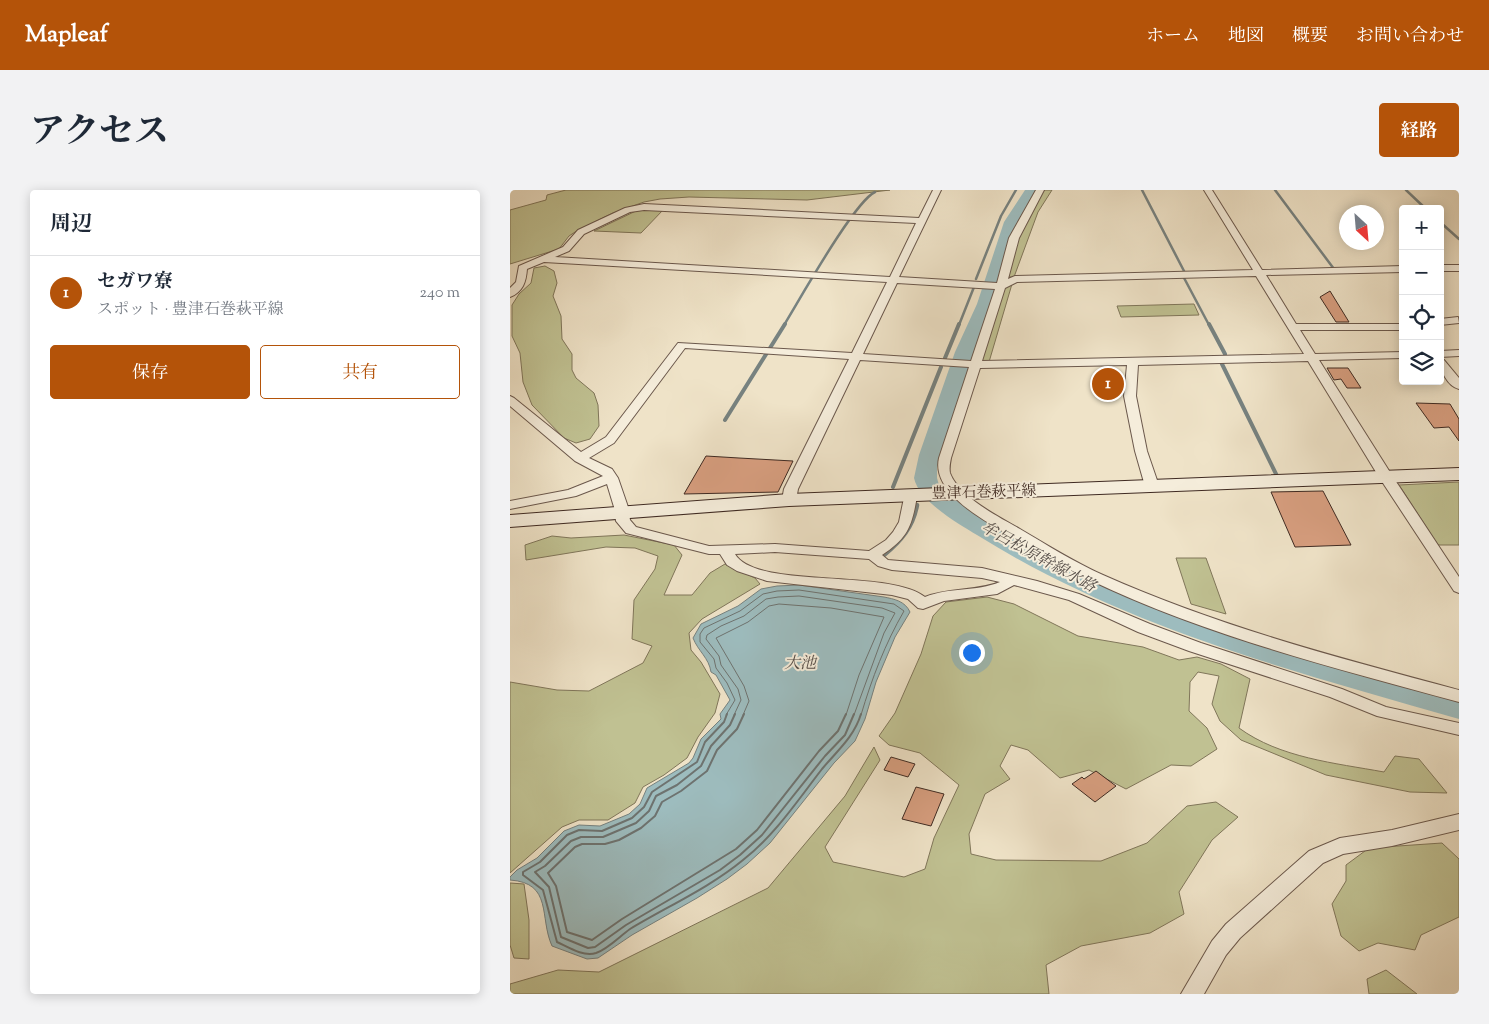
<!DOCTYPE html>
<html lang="ja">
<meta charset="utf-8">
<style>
body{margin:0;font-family:"Sorts Mill Goudy","Noto Serif JP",serif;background:#f2f2f3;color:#1f2937}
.controls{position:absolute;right:15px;top:15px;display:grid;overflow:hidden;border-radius:5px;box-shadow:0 2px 12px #0003}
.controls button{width:45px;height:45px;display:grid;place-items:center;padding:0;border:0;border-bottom:1px solid #e0e1e3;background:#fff;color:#1f2937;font:25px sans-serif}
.compass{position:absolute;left:829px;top:15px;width:45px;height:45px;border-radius:50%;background:#fff;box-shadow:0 2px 12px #0003;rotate:154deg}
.you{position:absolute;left:461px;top:462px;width:18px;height:18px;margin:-12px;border:4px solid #fff;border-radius:50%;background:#1a73e8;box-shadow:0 0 0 8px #1a73e833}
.badge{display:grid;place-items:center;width:32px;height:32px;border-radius:50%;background:#b45309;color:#fff;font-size:16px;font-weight:700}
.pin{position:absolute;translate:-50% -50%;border:2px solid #fff;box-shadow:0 1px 5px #0006}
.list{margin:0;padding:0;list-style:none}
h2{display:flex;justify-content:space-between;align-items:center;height:65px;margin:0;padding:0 20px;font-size:21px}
h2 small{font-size:16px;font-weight:400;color:#747a83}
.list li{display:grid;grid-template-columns:32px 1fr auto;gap:15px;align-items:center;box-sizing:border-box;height:75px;padding:0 20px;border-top:1px solid #e0e1e3}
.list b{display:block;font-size:19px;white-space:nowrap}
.list p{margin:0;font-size:16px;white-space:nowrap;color:#747a83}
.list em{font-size:16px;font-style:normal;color:#747a83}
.actions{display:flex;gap:10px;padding:15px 20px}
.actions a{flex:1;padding:11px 0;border:1px solid #b45309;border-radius:5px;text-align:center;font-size:18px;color:#b45309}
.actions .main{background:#b45309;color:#fff}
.icon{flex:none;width:28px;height:28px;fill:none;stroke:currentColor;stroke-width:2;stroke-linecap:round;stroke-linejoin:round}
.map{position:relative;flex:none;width:949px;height:804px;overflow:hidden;border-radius:5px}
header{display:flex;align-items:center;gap:30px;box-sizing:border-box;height:70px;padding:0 25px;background:#b45309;color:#fff}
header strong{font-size:24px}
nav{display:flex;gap:28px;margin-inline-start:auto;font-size:18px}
.intro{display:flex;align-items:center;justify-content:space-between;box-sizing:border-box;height:120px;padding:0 30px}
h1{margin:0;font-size:35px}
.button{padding:12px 22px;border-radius:5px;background:#b45309;color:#fff;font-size:18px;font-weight:700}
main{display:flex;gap:30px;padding:0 30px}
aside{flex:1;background:#fff;border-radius:5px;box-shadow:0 2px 12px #0003}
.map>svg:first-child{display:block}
</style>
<header>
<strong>Mapleaf</strong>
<nav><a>ホーム</a><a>地図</a><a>概要</a><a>お問い合わせ</a></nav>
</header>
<div class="intro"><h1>アクセス</h1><a class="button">経路</a></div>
<main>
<aside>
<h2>周辺<small></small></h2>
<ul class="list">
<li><span class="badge">1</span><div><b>セガワ寮</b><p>スポット · 豊津石巻萩平線</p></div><em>240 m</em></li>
</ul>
<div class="actions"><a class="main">保存</a><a>共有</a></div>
</aside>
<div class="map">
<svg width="949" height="804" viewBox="0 0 949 804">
<rect width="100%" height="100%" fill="#efe3c8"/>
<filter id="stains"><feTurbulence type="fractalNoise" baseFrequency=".004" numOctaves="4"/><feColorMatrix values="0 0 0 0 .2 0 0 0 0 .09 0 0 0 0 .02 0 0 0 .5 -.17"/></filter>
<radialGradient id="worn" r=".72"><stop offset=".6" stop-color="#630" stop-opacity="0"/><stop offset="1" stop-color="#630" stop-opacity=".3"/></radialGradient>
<path fill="#c0c192" stroke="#80765a" d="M56,0H380L297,10L179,7L150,9L134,12L103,23L68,40L59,46L49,59L0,74V20L36,10L37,5Z
M533,0H542L528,22L504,87H498L507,50Z
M130,19L153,20L131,43L84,41Z
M35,76L44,81L47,93L43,106L51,126L52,149L62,164V180L66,188L84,203L88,215L89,236L80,249L66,253L54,248L22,215L13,192L10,163L2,146V115L9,104L21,93L24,78Z
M502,94L479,172L471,170L493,97Z
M684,114L689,125L611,127L607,116Z
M949,292V355H928L889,295Z
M114,345L164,355L172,365L154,405H182L200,383L215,374L245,388L250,394L192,429L179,443L181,460L191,472L210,504L205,523L188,547L177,568L154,585L133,597L125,613L98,630H69L52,637L0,683V492L47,500L79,501L133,473L142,456L122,449L124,410L145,379L148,366L125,358L96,357L16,370L15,355L42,346L61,348Z
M666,368H696L716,424L681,414Z
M477,407L504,414L568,446L633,457L669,470L687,467L711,474L740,489L729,538C770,568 825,573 874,582L885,566L909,569L937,603L900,602L816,585L731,550L710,531L702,514L709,486L688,482L680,492L679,521L697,538L707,559L681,576L661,575L616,599L579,580L550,588L518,560L501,555L490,576L500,589L475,604L459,644L461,664L486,670L591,671L637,653L677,616L706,612L728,627L702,650L669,702L674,724L640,743L571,756L536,775L539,804H0V794L48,780L89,782L258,698L335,606L364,557L370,570L315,657L323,672L394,687L415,679L424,648L449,595L410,563L379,555L369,546L385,523L411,464L423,426L436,412Z
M932,653L949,669V727L911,745L905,760L868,753L849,761L831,746L822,714L836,691V675L859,658Z
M0,693L14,694L19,730V769L4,768L0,755Z
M876,780L907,804H859L857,789Z"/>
<path fill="#9dbcbe" stroke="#778280" d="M289,395L374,407C384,409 395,411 400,422L385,447L366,492L355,529L345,551L324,573L260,653L237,674L217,689L187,708L122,745L88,768L77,769L42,756C29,727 43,693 0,690V687L7,680L27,668L54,641L69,635L90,636L119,624L130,614L137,598L179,573L183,568L191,549L211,529L210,524L220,510L206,485L201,482C199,468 188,461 183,448L191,434L228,416L251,399L267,396Z"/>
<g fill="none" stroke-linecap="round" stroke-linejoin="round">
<path stroke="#6e7370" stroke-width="1" d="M216,525L225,510L217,493L206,478L204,469L190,452V444L194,438L230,421L253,404L267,401L289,400L384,414L394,421C375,454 362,488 351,525
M224,525L231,510L228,499L211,475L209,466L196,449L197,445L211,436L234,426L256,409L268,407L289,406L372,418L385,423L374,443L344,525
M233,525L239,511L234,496L206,448L238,432L259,416L269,414L321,418L374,427L349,485L336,525"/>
<path stroke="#6e7370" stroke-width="2" d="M217,524L214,532L195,552L187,572L142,602L134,617L122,628L92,641L69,640L57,645L30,672L13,682V685L33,700L47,752C58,757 73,767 86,763C98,759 110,746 120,739C158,716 199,698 233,670C265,645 288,610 312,579C327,561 344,547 351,524
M225,524L220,535L201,556L191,576L167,595L146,606L139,621L126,633L93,647H71L61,651L35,676L25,682L39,697L51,747L78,758L85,757L116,735L210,680L230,665L252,645L315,566L335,545L344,524
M234,524L227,539L207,560L197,581L171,601L152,612L145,626L131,638L109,650L95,654H72L65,657L38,683L46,696L57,742L82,750L112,729L226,659L247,640L309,561L328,541L336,524"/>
<path stroke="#778280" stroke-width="2.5" d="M632,0L674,81
M765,0L824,79
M896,0L916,19
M930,32L949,49
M673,86L699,135
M466,89L491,26L506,0
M274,135C290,109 344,12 365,2
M449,135L464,97"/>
<path stroke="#778280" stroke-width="4" d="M699,134L715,164
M435,168L449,134
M711,172L767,286
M215,230L275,134
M383,297L431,177"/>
<path stroke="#778280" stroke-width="4.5" d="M374,365C391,351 403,337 407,315"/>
<path fill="#9dbcbe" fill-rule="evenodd" d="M515,0H529L510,32L485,114L465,162L427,278V288L429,295C456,322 498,344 531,361C663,431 806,468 949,507V529C782,481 616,438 467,345C447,333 409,311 404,288L409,265L445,162L467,114L494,32Z"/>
</g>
<path fill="#d79e7f" stroke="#3f2a22" d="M820,101L839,132H826L810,107Z
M817,178H838L851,198H837L831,189L824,190Z
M906,213L940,214L949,229V251L939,237L924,238Z
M196,266L229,268L283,271L268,302L174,304Z
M813,301L841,355L785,357L761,302Z
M381,567L405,574L398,587L374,580Z
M586,581L606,596L585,612L562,594L572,587L574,589Z
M406,597L434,604L421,636L392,629Z"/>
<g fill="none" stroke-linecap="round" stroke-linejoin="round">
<defs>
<path id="street" d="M423,0H431L389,87L487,93L499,48L526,0H534L509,48L498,89L505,86L743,80L694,0H702L752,80L893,76V82L756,85L786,134H893V140H790L805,164L893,162V168L809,170L883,287L949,387V403L944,401L869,287L798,171L628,175L626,206L637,261L649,296L642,300L635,296L625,261L614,206L617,175L470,178L441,268C440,273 439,278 440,283C449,307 489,327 510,339C537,355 564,372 593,385C707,436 829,468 949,500V512C825,478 697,446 580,390C552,377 527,361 501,346C475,331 421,303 429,268L459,177L350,170L288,299L286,310L279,314L272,310L274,299L339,169L175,158L104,253L79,268L102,279L108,288L118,317L120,330L126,337L199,356L265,354L359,361L376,350L383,342L389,332L395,303H405L407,306C402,336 398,348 372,365L378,370L472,378L527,391L569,404L640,434L691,453L832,499L876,517L949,533V545L867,526L820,507L679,461L628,442L559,410L504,395L487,404L434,411L413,419L408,418L398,409L382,405L257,391L227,381L217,375L210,364H199L116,343L106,331L104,317L97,294L66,306L0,319V311L58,300L93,286L65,271L0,216V206L4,208L71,262L96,247L168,153L342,163L377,92L34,72L17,79C16,92 13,102 0,107V98L6,92L9,76L53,57L68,40L115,18L134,14L409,28ZM134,20L406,33L380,87L45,67L59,61L74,44L120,22ZM746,86L794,164L472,171L495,98L507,92ZM387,93L485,99L461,171L353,164ZM265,362L359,369L368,376L382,380L472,388L490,392C466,402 439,397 415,407C378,378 246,400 225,364Z
M930,75H949V81H930Z
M948,127L949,133L930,135V129Z
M949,160V166L930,167V161Z
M930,169L934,170L949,188V199C937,196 930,180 930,169Z
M949,624V640L882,656L833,664L813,673L730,748L716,765L694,804H671L702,751L716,734L799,661L830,648L882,640Z"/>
<path id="secondary" d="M949,278V290L279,316L0,337V325L279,304Z"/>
</defs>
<use href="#street" stroke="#6b584c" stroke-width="2"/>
<use href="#secondary" stroke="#3f2a22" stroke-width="2"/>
<use href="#street" fill="#f5eddb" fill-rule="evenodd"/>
<use href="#secondary" fill="#f5eddb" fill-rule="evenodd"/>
</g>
<g text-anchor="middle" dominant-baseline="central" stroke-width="4" stroke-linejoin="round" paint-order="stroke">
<g font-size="15" fill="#3f2a22" stroke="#f5eddb">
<text transform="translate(474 303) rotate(-2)">豊津石巻萩平線</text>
</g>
<g font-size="16" font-style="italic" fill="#564e49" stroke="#f5eddb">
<text transform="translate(528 368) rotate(29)">牟呂松原幹線水路</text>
<text x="290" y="474">大池</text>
</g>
</g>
<rect width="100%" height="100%" filter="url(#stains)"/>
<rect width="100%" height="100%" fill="url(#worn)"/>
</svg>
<div class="controls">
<button>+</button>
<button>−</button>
<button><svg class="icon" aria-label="locate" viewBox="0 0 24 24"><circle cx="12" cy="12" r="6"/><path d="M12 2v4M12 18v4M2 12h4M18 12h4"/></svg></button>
<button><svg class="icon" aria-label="layers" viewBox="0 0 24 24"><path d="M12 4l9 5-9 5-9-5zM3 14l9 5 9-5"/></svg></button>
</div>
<svg class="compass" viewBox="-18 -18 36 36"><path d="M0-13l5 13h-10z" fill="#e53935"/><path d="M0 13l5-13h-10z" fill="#747a83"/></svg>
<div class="you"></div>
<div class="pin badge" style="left:598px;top:194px">1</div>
</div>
</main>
